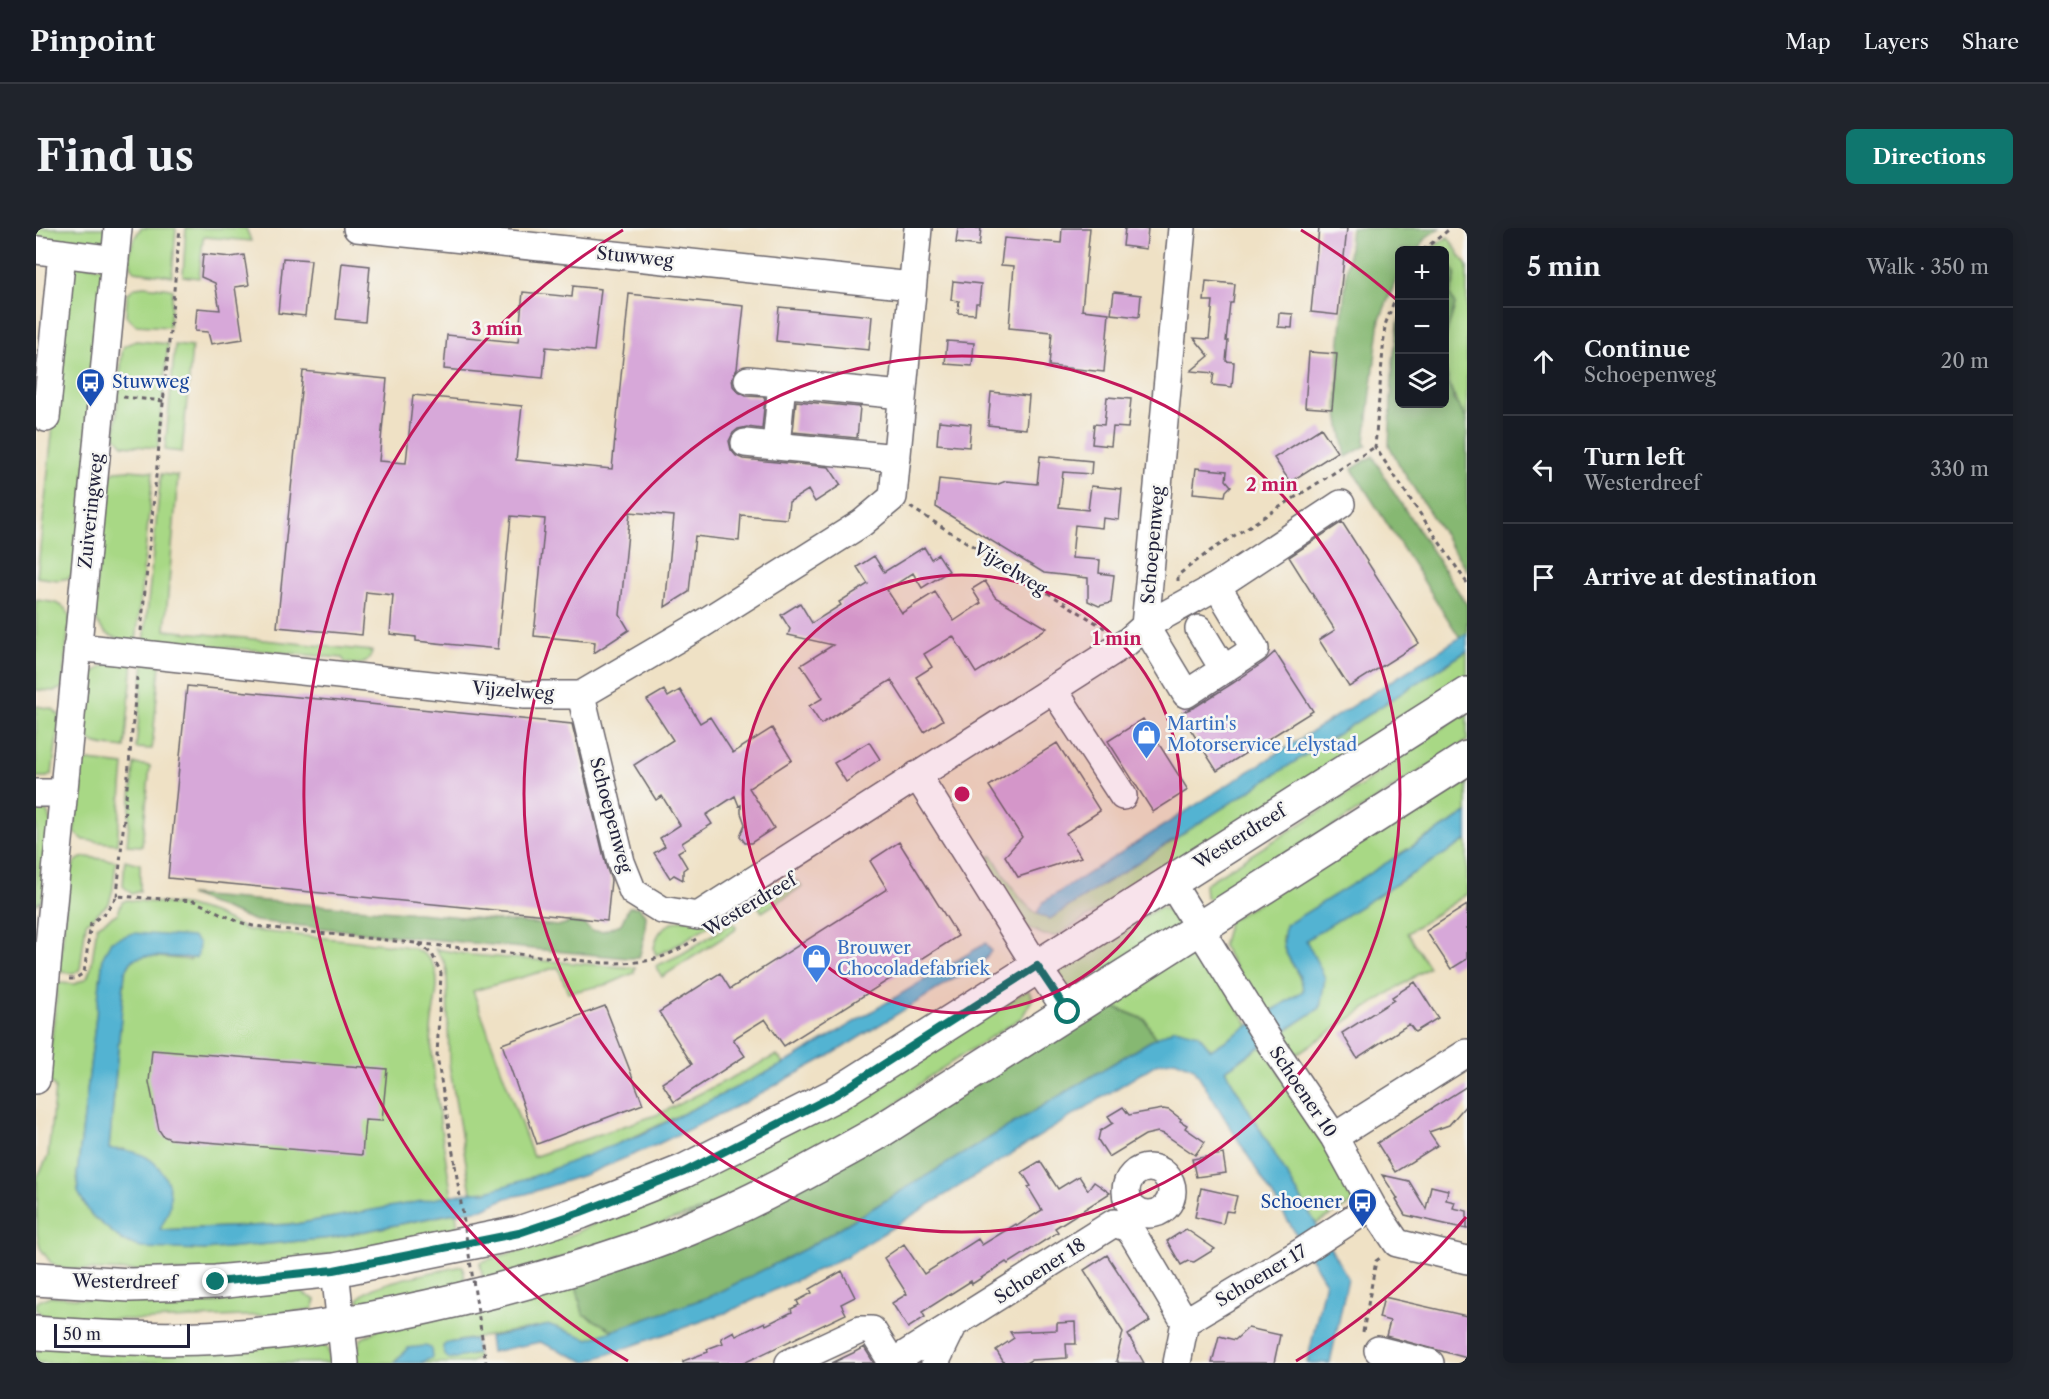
<!DOCTYPE html>
<meta charset="utf-8">
<style>
body{margin:0;font-family:"Libre Caslon Text",serif;background:#20242c;color:#f1f3f6}
.controls{position:absolute;right:18px;top:18px;display:grid;overflow:hidden;border-radius:9px;box-shadow:0 3px 15px #0003}
.controls button{width:54px;height:54px;display:grid;place-items:center;padding:0;border:0;border-bottom:2px solid #363941;background:#171b24;color:#f1f3f6;font:30px sans-serif}
.scale{position:absolute;left:18px;bottom:15px;width:136px;box-sizing:border-box;padding-left:6px;border:3px solid #22223b;border-top:0;font-size:16px;line-height:21px;white-space:nowrap;color:#22223b;-webkit-text-stroke:4px #f6f6f2;paint-order:stroke}
.stop{position:absolute;width:18px;height:18px;margin:-14px;border:4px solid #0f766e;border-radius:50%;background:#fff}
.stop.end{background:#0f766e;border-color:#fff;box-shadow:0 2px 6px #0008}
.list{margin:0;padding:0;list-style:none}
h2{display:flex;justify-content:space-between;align-items:center;height:78px;margin:0;padding:0 24px;font-size:26px}
h2 small{font-size:20px;font-weight:400;color:#9ea1a6}
.list li{display:grid;grid-template-columns:39px 1fr auto;gap:18px;align-items:center;box-sizing:border-box;height:108px;padding:0 24px;border-top:2px solid #363941}
.list b{display:block;font-size:22px;white-space:nowrap}
.list p{margin:0;font-size:20px;white-space:nowrap;color:#9ea1a6}
.list em{font-size:20px;font-style:normal;color:#9ea1a6}
.icon{flex:none;width:33px;height:33px;fill:none;stroke:currentColor;stroke-width:2;stroke-linecap:round;stroke-linejoin:round}
.map{position:relative;flex:none;width:1431px;height:1135px;overflow:hidden;border-radius:9px}
header{display:flex;align-items:center;gap:36px;box-sizing:border-box;height:84px;padding:0 30px;background:#171b24;border-bottom:2px solid #363941}
header strong{font-size:28px}
nav{display:flex;gap:33px;margin-inline-start:auto;font-size:21px}
.intro{display:flex;align-items:center;justify-content:space-between;box-sizing:border-box;height:144px;padding:0 36px}
h1{margin:0;font-size:42px}
.button{padding:15px 27px;border-radius:9px;background:#0f766e;color:#fff;font-size:21px;font-weight:700}
main{display:flex;gap:36px;padding:0 36px}
aside{flex:1;background:#171b24;border-radius:9px;box-shadow:0 3px 15px #0003}
.map>svg:first-child{display:block}
</style>
<header>
<strong>Pinpoint</strong>
<nav><a>Map</a><a>Layers</a><a>Share</a></nav>
</header>
<div class="intro"><h1>Find us</h1><a class="button">Directions</a></div>
<main>
<div class="map">
<svg width="1431" height="1135" viewBox="0 0 1431 1135">
<rect width="100%" height="100%" fill="#f6f6f2"/>
<filter id="ink" filterUnits="userSpaceOnUse"><feTurbulence type="fractalNoise" baseFrequency=".0167" numOctaves="2"/><feDisplacementMap in="SourceGraphic" scale="12" xChannelSelector="R" yChannelSelector="G"/><feConvolveMatrix kernelMatrix="1 2 1 2 8 2 1 2 1" color-interpolation-filters="sRGB"/></filter>
<filter id="wash" filterUnits="userSpaceOnUse"><feTurbulence type="fractalNoise" baseFrequency=".008" numOctaves="4" result="noise"/><feDisplacementMap in="SourceGraphic" scale="24" xChannelSelector="R" yChannelSelector="G"/><feGaussianBlur stdDeviation="1.35" result="paint"/><feColorMatrix in="noise" values="0 0 0 0 0 0 0 0 0 0 0 0 0 0 0 0 0 1.4 0 .05"/><feComposite in="paint" operator="in"/></filter>
<g filter="url(#wash)">
<rect width="100%" height="100%" fill="#efe1c5"/>
<path fill="#a8d885" stroke="#657d60" stroke-width="1.5" d="M0,0H78L75,11L66,18L0,10Z
M105,0H140L136,48L98,43C89,27 95,14 105,0Z
M150,0H210L215,13L169,9L167,10L163,50L147,48Z
M1412,9L1431,38V192C1416,168 1402,138 1409,108C1412,98 1416,87 1419,77L1414,67C1420,47 1424,47 1409,32L1408,22H1398L1395,20Z
M34,34L69,40L40,342L33,350L22,352L1,349Z
M108,58L137,61L133,99L100,97L90,88L91,66L100,59Z
M100,113L132,116L122,220L87,217L79,208L86,124L88,118Z
M139,117L156,119L146,224L129,222Z
M93,242L117,244L100,415C77,410 63,408 57,382L71,251L79,243Z
M125,246L142,248L129,402L336,423C333,438 323,437 310,435L306,430L174,418L166,422L108,415Z
M0,372C15,374 27,373 34,388L26,460L19,463L0,462Z
M1431,423V452L1021,708L1008,707L990,699L939,626L942,619L951,630L956,627C969,648 988,686 1014,691Z
M97,432L89,520C79,518 61,519 53,512C42,504 48,454 58,445C69,434 83,434 97,432Z
M108,434L124,436L116,521L100,520Z
M0,478L17,481L24,488L16,546L11,549H0Z
M1431,482V513L1179,674L1170,669L1169,656L1325,558Z
M52,533L88,537L81,616L48,612L38,604L44,540L47,535Z
M98,536L114,538L106,618L91,617Z
M1431,544V585L1365,625L1246,709L1249,723L1267,756V763L1229,787L1186,718L1193,693Z
M0,580L11,584L16,596L6,672L0,677Z
M1431,612V666L1371,705L1393,739L1256,829L1242,808L1284,780L1289,750L1269,712Z
M51,629L80,633L77,661L73,675L50,695L44,742L38,745L23,744L33,649L39,634L45,630Z
M89,632L104,636V663L96,666L87,658Z
M762,652L766,659L726,684L722,678Z
M91,672L149,677L177,685L211,702L367,718C382,720 397,729 400,745C404,765 394,788 395,809C398,863 407,915 416,968L260,996L123,1002L133,981L88,921L73,922L89,744L97,731L110,728L154,732L163,715L156,709L67,730L41,947L42,964L55,987L86,1012L169,1022L296,1010L420,985L423,1007L170,1045L27,1041L15,1035L4,1020L1,1006V950L12,928L19,860L11,850L22,755L39,756L51,750L55,740L61,698L82,685L86,674Z
M1124,679L1137,684L1143,697L1037,762L1026,756L1019,744Z
M684,686L690,687L636,720L620,727C617,721 618,719 620,713C626,688 662,690 684,686Z
M696,695L700,698L699,702L626,749L620,738L646,726Z
M399,721L435,727L599,740L598,745L573,756L532,765L522,739L437,763L497,929L623,886L741,827L748,836C668,875 589,917 505,946C483,954 459,964 435,964L413,836L411,743L409,735Z
M1142,726L1172,731L1213,798L1175,822L1162,806L1139,800L1120,811L1109,791L1066,774Z
M992,762L997,770L986,789L891,850L855,880L677,978L448,1056L444,1034L530,1009L670,944Z
M1226,818L1323,971L1280,996L1189,842Z
M427,1038L430,1060L331,1078L322,1072C330,1054 406,1043 427,1038Z
M538,1048L547,1086L578,1103L553,1112L514,1097L411,1115L414,1131L441,1126L442,1131L433,1135H384L389,1134L361,1130L358,1135H317L325,1111L353,1095Z
M262,1063L280,1072L277,1081L230,1087L112,1092L27,1090L7,1088L0,1081L1,1074L14,1068L70,1072Z
M275,1108L292,1121L294,1135H0V1113Z"/>
<path fill="#86b872" stroke="#546d56" stroke-width="1.5" d="M1315,0H1404L1392,8L1381,22H1364L1363,45L1344,91L1329,213L1331,217L1310,229L1301,181L1303,122Z
M1409,32C1424,45 1419,49 1414,67L1419,77L1409,111Z
M1363,90L1364,176H1408L1409,140L1418,172L1431,192V343L1365,240L1353,217L1357,134Z
M1337,228L1355,260L1431,377V405L1424,410L1316,241Z
M153,667L371,684L522,698L535,694L548,696L556,703H567L585,696L593,679H603L610,688L608,710L603,730H592L372,709L219,693Z
M1066,774L1109,792L1120,811L1116,812L769,1021L675,1068L578,1103L547,1086L538,1048Z"/>
<path fill="#53b3d2" stroke="#3a6a86" stroke-width="1.5" d="M1431,405V423L1014,691L1007,689L1001,685L1007,674Z
M1431,585V612L1270,712L1289,750L1284,780L1189,842L1312,1050L1294,1135H1271L1289,1053L1158,840L1139,832L1120,836L809,1029L692,1084L550,1134L504,1114L455,1124L453,1109L514,1097L553,1111L675,1068L769,1021L1116,812L1139,800L1162,806L1175,822L1267,763C1266,736 1239,730 1250,697Z
M97,705L156,709L163,715L162,727L159,730L110,728L97,731L89,744L73,921C83,922 92,922 101,925C124,932 139,958 133,981C131,988 126,996 124,1002L260,996L435,964H449L488,952L604,907L748,836L950,715L955,723L949,732L798,825L709,874L620,917L551,946L490,966L470,970L447,981L413,986L296,1010L169,1022L105,1020L86,1012L55,987L42,964L41,947L67,729L75,713Z
M439,1111L441,1126L414,1131L408,1127L407,1118L411,1115Z
M389,1118L395,1120L396,1130L384,1135H358L372,1120Z"/>
<g id="blocks">
<path fill="#d7a8d9" d="M922,0H945L943,18L920,15Z
M1026,0H1054L1046,82L1073,85L1068,144L1013,138L1016,104L973,100L978,38L965,37L968,10L1025,15Z
M1089,0H1112L1110,21L1087,18Z
M1283,0H1311L1302,87L1275,84Z
M167,26L195,29L208,27L213,57L199,59L207,111L175,116L172,104L159,103L161,80L184,82L179,55L165,49Z
M247,30L275,32L269,88L242,85Z
M306,35L334,38L329,94L300,91Z
M917,53L945,56L943,75H940L939,86L922,85L923,73L915,72Z
M1170,53L1199,56L1197,75H1194L1190,113H1192L1190,133L1198,134L1196,159L1176,157L1178,145L1155,143L1173,128L1158,110L1173,111L1177,73H1168Z
M537,58L565,61L558,123L510,119L507,150L408,141L411,107L482,114L487,64L536,69Z
M1078,64L1105,67L1103,89L1075,86Z
M593,66L708,78L701,141L696,150L697,158L702,164L710,168L729,169L726,201L711,199L702,201L697,205L693,213L695,222L700,228L707,231L793,239L805,257L779,274L772,262L753,274L751,291L705,287L703,313L659,308L653,364L629,379L638,288L594,284L584,387L593,402L558,425L559,414L498,408L509,291L475,288L462,421L380,413V409L354,406L357,367L330,364L326,407L241,399L267,143L351,151L343,233L370,235L377,167L486,178L480,232L576,241Z
M743,79L836,88L833,122L740,113Z
M1243,85L1257,86L1256,100L1242,99Z
M911,113L938,115L936,138L909,136Z
M1273,124L1301,126L1296,181L1269,179Z
M955,164L993,168L990,201L952,197Z
M1071,169L1095,171L1092,200L1077,199L1075,218L1056,216L1058,196L1068,197Z
M760,173L824,179L821,210L757,204Z
M903,193L935,196L933,219L901,216Z
M1285,200L1301,224L1254,254L1238,230Z
M1004,228L1056,233L1055,246L1027,244L1023,279L1052,282L1055,258L1086,261L1083,292L1067,290L1066,300L1039,297L1036,330L1064,332L1063,345L1078,347L1075,375L1063,378L1052,373V350L1008,345L900,279L903,251L960,257L970,253L1001,256Z
M1160,240L1191,243L1190,252L1195,258L1190,263L1189,268L1157,265Z
M1306,294L1383,415L1313,459L1283,412L1299,402L1253,329Z
M888,319L895,331L902,326L913,343L886,360L877,345L851,362L866,385L899,364L918,393L945,375L936,361L949,353L959,369L1011,400L940,445L917,408L888,426L896,439L880,449L907,492L888,504L855,452L785,496L773,478L787,470L765,437L797,417L752,407L754,401L745,387L764,375L776,395L805,377L803,374L832,356L821,339L838,328L848,344Z
M1239,424L1277,483L1181,543L1144,485L1159,479L1197,455L1228,434Z
M151,458L536,496L570,638L575,652L571,693L132,650Z
M628,462L632,469L644,462L664,495L674,489L697,525L736,500L756,532L713,560L738,600L715,615H709L704,608L709,596L705,585V577L703,578L699,568L670,587L676,596L646,615L649,620L642,624L651,639L647,642V652L638,647L634,650L618,625L629,618L624,610L644,597L626,568L620,572L598,537L637,512L611,472Z
M1107,491L1152,562L1117,584L1072,513Z
M833,514L844,531L810,554L798,535Z
M1021,515L1064,583L1030,605L1045,629L982,649L969,628L986,609L953,558Z
M863,614L922,708L748,818L729,791L697,811L709,828L638,874L626,855L656,836L623,784L684,745L694,761L851,661L834,633Z
M1431,677V731L1415,741L1390,703Z
M1379,754L1402,790L1379,804L1373,796L1321,830L1306,805L1358,772L1356,769Z
M569,778L607,876L501,916L466,816Z
M116,822L351,841L346,893L329,892L326,927L134,911L127,908L123,902L113,854Z
M1431,858V876L1413,897L1393,904L1402,917L1359,944L1341,915Z
M1087,879L1093,887L1127,881L1133,882L1145,891L1144,893L1151,897L1149,900L1169,914L1159,927L1128,906L1122,904L1109,907L1073,929L1062,912L1064,903L1077,895L1072,888Z
M1187,926L1190,945L1160,949L1156,931Z
M1004,933L1022,961L1043,948L1052,962L1058,954L1074,965L1019,1000L1022,1004L972,1036L970,1034L936,1056L935,1053L886,1084L889,1089L872,1100L856,1075L871,1066L848,1030L868,1016L888,1046L942,1011L946,1017L980,996L981,998L1006,982L992,959L995,958L986,944Z
M1346,947L1373,953L1390,981L1395,958L1412,962L1410,972L1419,974L1417,980L1431,983V1001L1369,987L1360,972L1362,971Z
M1165,960L1201,968L1197,984L1190,983L1187,996L1159,989Z
M1150,1001L1179,1021L1158,1034L1152,1033L1145,1037L1131,1013Z
M1071,1027L1114,1093L1092,1107L1108,1135H1082V1133H1080L1087,1104L1048,1042Z
M806,1043L819,1069L805,1076L810,1086L708,1135H647V1133L672,1124L671,1121L687,1115L685,1110L698,1103L700,1108L729,1094L730,1097L756,1084L755,1081L763,1077L761,1073L776,1065L774,1061Z
M1348,1069L1431,1088V1130L1350,1108L1354,1093L1343,1090Z
M1039,1094L1040,1116H1030L1031,1130L995,1132L990,1135H968L960,1122L978,1110L974,1104L1021,1102V1095Z
M1212,1100L1244,1107L1238,1135H1176L1183,1108L1199,1112Z
M828,1119L838,1135H796L817,1125Z"/>
</g>
</g>
<g filter="url(#ink)">
<use href="#blocks" fill-opacity="0" stroke="#6a656b" stroke-width="1.5"/>
<g fill="none" stroke-linecap="round" stroke-linejoin="round">
<defs>
<path id="minor" d="M321,0L876,58
M1,22L79,32
M712,152L866,167
M10,190L26,25
M709,215L861,230
M740,218L746,155
M1181,358L1219,421L1150,466L1109,398Z
M1181,358L1305,276
M1163,401L1188,442
M41,419L489,467H545L666,396L826,295L857,269L882,0
M1017,461L1087,568
M545,467L585,634L597,664L626,682L662,688L1091,414L1109,398L1146,0
M881,547L1001,739L1032,784
M0,565H27
M1134,653L1235,816L1298,909L1336,978L1361,1015L1431,1032
M0,852L82,0
M1298,909L1431,825
M1090 963a23 23 0 1 1 46 0a23 23 0 1 1-46 0Z
M299,1042L309,1135
M1342,1122L1394,1135
M753,1135L824,1102H836L856,1134
M856,1135L1078,995L1092,1000L1098,1008L1149,1094
M899,1135L917,1098
M1141,1135L1149,1094L1267,1023L1336,978"/>
<path id="major" d="M0,1051L94,1057L180,1054L299,1042L483,1005L545,984L648,943L801,866L1431,466
M0,1105C62,1109 123,1113 186,1109C278,1104 368,1086 458,1063C523,1046 589,1027 652,1001C716,975 777,941 838,907L1431,530"/>
</defs>
<use href="#minor" stroke="#6a656b" stroke-width="30"/>
<use href="#major" stroke="#6a656b" stroke-width="36"/>
<path stroke="#6a656b" stroke-width="3" stroke-dasharray="4.5 4.5" stroke-linecap="butt" d="M1387,22L1415,0
M1364,58L1349,97L1339,219L1431,355
M87,169L128,173
M874,279L1070,401
M1142,353V347L1174,323L1339,219
M105,403L144,0
M81,668L101,449
M383,716L396,726L405,745L401,828L419,937
M33,751H38L48,745L55,695L69,685L81,668L158,673L203,694L217,698L568,735C611,735 623,734 660,711
M1327,1104L1340,1033L1344,1030"/>
<use href="#minor" stroke="#fff" stroke-width="27"/>
<use href="#major" stroke="#fff" stroke-width="33"/>
<path stroke="#6a656b" stroke-width="3" stroke-dasharray="4.5 4.5" stroke-linecap="butt" d="M419,937L450,1135"/>
</g>
</g>
<g fill="none" stroke-linecap="round" stroke-linejoin="round" filter="url(#ink)">
<path stroke="#0f766e" stroke-width="8" d="M180,1054L298,1042L483,1005L545,984L648,944L801,866L1001,738L1032,784"/>
</g>
<circle cx="926" cy="566" r="219" fill="#c2185b" fill-opacity=".12"/>
<g fill="none" stroke="#c2185b" stroke-width="3">
<circle cx="926" cy="566" r="219"/>
<circle cx="926" cy="566" r="438"/>
<path d="M1430 989A658 658 0 0 1 1260 1133M592 1133A658 658 0 0 1 587 2M1265 2A658 658 0 0 1 1362 73"/>
</g>
<defs>
<symbol id="bus-pin" viewBox="-11 -11 22 30"><path d="M0 17L-7.5 6A9.5 9.5 0 1 1 7.5 6Z" fill="#1a4fb4" stroke="#f6f6f2"/><path d="M-5-6H5V4H4V6H2V4H-2V6H-4V4H-5ZM-3.5-4V0h7V-4ZM-3.5 1.2v1.5H-2V1.2ZM2 1.2v1.5H3.5V1.2Z" fill="#fff"/></symbol>
<symbol id="shop-pin" viewBox="-11 -11 22 30"><path d="M0 17L-7.5 6A9.5 9.5 0 1 1 7.5 6Z" fill="#3f7fe0" stroke="#f6f6f2"/><path d="M-5-2.5h2.3a2.7 3.5 0 0 1 5.4 0H5L5.5 6h-11ZM-1.5-2.5h3a1.5 2.3 0 0 0-3 0Z" fill="#fff"/></symbol>
</defs>
<g fill-rule="evenodd">
<use href="#bus-pin" x="38" y="138" width="33" height="45"/>
<use href="#shop-pin" x="1094" y="490" width="33" height="45"/>
<use href="#shop-pin" x="764" y="714" width="33" height="45"/>
<use href="#bus-pin" x="1310" y="958" width="33" height="45"/>
</g>
<g text-anchor="middle" dominant-baseline="central" stroke-width="5" stroke-linejoin="round" paint-order="stroke">
<g font-size="18" fill="#22223b" stroke="#f6f6f2">
<text transform="translate(599 29) rotate(6)">Stuwweg</text>
<text transform="translate(55 283) rotate(-84)">Zuiveringweg</text>
<text transform="translate(1117 317) rotate(-85)">Schoepenweg</text>
<text transform="translate(974 341) rotate(32)">Vijzelweg</text>
<text transform="translate(477 463) rotate(4)">Vijzelweg</text>
<text transform="translate(575 587) rotate(75)">Schoepenweg</text>
<text transform="translate(1204 609) rotate(-32)">Westerdreef</text>
<text transform="translate(714 677) rotate(-31)">Westerdreef</text>
<text transform="translate(1267 864) rotate(56)">Schoener 10</text>
<text transform="translate(1004 1043) rotate(-33)">Schoener 18</text>
<text transform="translate(1225 1048) rotate(-31)">Schoener 17</text>
<text transform="translate(89 1054) rotate(1)">Westerdreef</text>
</g>
<g font-size="18" fill="#164399" stroke="#f6f6f2" text-anchor="start">
<text x="76" y="154">Stuwweg</text>
<text x="1306" y="974" text-anchor="end">Schoener</text>
</g>
<g font-size="18" fill="#366cbe" stroke="#f6f6f2" text-anchor="start">
<text x="1131" y="496">Martin's<tspan x="1131" dy="21">Motorservice Lelystad</tspan></text>
<text x="801" y="720">Brouwer<tspan x="801" dy="21">Chocoladefabriek</tspan></text>
</g>
</g>
<circle cx="926" cy="566" r="9" fill="#c2185b" stroke="#f6f6f2" stroke-width="3"/>
<g font-size="18" text-anchor="middle" font-weight="bold" fill="#c2185b" stroke="#f6f6f2" stroke-width="5" stroke-linejoin="round" paint-order="stroke">
<text x="461" y="107">3 min</text>
<text x="1236" y="263">2 min</text>
<text x="1081" y="417">1 min</text>
</g>
</svg>
<div class="controls">
<button>+</button>
<button>−</button>
<button><svg class="icon" aria-label="layers" viewBox="0 0 24 24"><path d="M12 4l9 5-9 5-9-5zM3 14l9 5 9-5"/></svg></button>
</div>
<div class="scale">50 m</div>
<div class="stop" style="left:1032px;top:784px"></div>
<div class="stop end" style="left:180px;top:1054px"></div>
</div>
<aside>
<h2>5 min<small>Walk · 350 m</small></h2>
<ul class="list">
<li><svg class="icon" aria-label="ahead" viewBox="0 0 24 24"><path d="M12 20V5M6 11l6-6 6 6"/></svg><div><b>Continue</b><p>Schoepenweg</p></div><em>20 m</em></li>
<li><svg class="icon" aria-label="left" viewBox="0 0 24 24"><path d="M17 20v-9H6M10 6l-5 5 5 5"/></svg><div><b>Turn left</b><p>Westerdreef</p></div><em>330 m</em></li>
<li><svg class="icon" aria-label="arrive" viewBox="0 0 24 24"><path d="M6 21V4h12l-3 4 3 4H6"/></svg><div><b>Arrive at destination</b></div></li>
</ul>
</aside>
</main>
